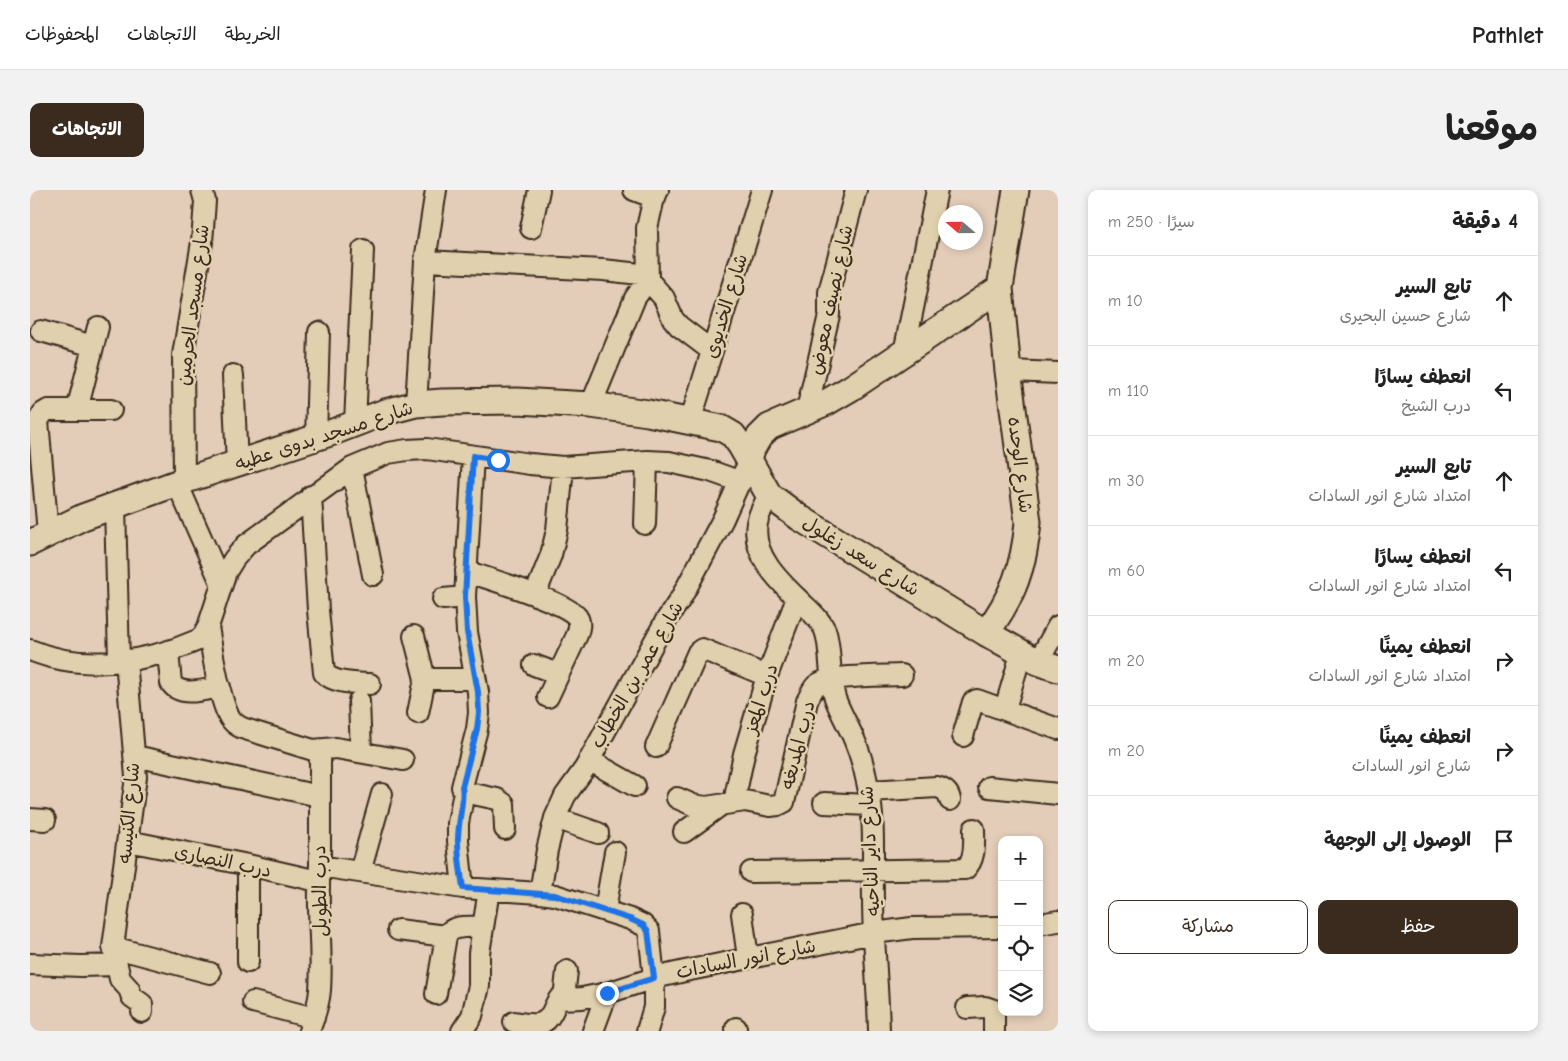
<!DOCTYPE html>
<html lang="ar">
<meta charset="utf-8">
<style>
body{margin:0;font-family:"Comic Neue","Playpen Sans Arabic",sans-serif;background:#f2f2f2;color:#222;direction:rtl}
.controls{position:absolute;right:15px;bottom:15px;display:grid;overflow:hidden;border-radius:10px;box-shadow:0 2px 8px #0003}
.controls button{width:45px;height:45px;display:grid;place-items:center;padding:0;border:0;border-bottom:1px solid #e0e0e0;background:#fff;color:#222;font:25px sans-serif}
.compass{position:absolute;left:908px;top:15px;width:45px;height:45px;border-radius:50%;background:#fff;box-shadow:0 2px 8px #0003;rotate:290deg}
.stop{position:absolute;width:15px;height:15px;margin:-11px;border:4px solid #1a73e8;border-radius:50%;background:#fff}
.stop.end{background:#1a73e8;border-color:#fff;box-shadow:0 1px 5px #0008}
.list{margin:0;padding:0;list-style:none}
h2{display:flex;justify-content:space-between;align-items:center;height:65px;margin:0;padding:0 20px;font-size:21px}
h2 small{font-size:16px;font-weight:400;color:#767676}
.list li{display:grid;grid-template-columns:32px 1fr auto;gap:15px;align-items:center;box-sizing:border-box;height:90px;padding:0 20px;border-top:1px solid #e0e0e0}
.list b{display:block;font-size:19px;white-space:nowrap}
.list p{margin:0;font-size:16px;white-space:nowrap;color:#767676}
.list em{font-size:16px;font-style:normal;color:#767676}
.actions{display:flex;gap:10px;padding:15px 20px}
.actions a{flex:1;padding:11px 0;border:1px solid #3b2a1e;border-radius:10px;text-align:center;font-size:18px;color:#3b2a1e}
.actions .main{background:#3b2a1e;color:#fff}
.icon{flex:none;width:28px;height:28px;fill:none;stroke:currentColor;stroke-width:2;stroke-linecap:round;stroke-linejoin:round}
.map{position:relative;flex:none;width:1028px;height:841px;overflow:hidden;direction:ltr;border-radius:10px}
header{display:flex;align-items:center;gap:30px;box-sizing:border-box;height:70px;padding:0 25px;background:#fff;border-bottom:1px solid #e0e0e0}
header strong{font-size:24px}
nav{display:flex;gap:28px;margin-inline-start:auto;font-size:18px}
.intro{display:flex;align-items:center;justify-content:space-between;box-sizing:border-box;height:120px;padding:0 30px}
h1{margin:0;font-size:35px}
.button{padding:12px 22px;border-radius:10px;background:#3b2a1e;color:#fff;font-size:18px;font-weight:700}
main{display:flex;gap:30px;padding:0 30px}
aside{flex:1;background:#fff;border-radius:10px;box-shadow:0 2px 8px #0003}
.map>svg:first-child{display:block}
</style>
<header>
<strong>Pathlet</strong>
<nav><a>الخريطة</a><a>الاتجاهات</a><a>المحفوظات</a></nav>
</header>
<div class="intro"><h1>موقعنا</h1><a class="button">الاتجاهات</a></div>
<main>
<aside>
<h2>4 دقيقة<small>سيرًا · 250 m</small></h2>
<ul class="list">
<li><svg class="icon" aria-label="ahead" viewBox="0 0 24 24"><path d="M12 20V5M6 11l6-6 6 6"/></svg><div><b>تابع السير</b><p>شارع حسين البحيرى</p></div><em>10 m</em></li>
<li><svg class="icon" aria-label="left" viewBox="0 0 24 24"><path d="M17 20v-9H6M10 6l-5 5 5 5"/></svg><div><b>انعطف يسارًا</b><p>درب الشيخ</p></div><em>110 m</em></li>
<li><svg class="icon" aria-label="ahead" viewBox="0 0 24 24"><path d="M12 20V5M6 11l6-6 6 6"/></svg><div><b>تابع السير</b><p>امتداد شارع انور السادات</p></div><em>30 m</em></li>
<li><svg class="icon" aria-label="left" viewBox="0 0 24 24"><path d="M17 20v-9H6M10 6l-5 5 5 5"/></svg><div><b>انعطف يسارًا</b><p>امتداد شارع انور السادات</p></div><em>60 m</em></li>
<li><svg class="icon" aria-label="right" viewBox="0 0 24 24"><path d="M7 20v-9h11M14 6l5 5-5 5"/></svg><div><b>انعطف يمينًا</b><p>امتداد شارع انور السادات</p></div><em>20 m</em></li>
<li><svg class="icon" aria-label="right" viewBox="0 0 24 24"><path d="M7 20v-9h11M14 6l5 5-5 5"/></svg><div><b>انعطف يمينًا</b><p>شارع انور السادات</p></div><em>20 m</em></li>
<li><svg class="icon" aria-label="arrive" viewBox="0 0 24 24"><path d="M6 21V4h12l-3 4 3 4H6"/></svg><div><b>الوصول إلى الوجهة</b></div></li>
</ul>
<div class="actions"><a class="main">حفظ</a><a>مشاركة</a></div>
</aside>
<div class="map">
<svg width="1028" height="841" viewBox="0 0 1028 841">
<rect width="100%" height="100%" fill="#e3cdb9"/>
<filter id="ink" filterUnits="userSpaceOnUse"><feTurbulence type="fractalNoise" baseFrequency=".02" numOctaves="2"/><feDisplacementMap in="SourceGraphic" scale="10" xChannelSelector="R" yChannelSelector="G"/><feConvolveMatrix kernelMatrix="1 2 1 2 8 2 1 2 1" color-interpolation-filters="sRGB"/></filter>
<g filter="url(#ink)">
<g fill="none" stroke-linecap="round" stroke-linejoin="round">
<defs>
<path id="minor" d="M604,0L625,8
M501,38L509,0
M395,71L573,80L610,84L618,90L634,108L643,129L649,136L682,161
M11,141L63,156
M874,163L907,0
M978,181L1028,183
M203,185L207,275
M386,214L395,71L406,0
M561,215L605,108L618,90L617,38L623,12L628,0
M47,220L68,137
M777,220L799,125V102L826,0
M660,232L732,0
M325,233L333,60
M286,248L289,142
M443,266L435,407L437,442L448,502L449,523L447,539L432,597L434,602L467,609L474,614L475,639
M322,278L343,385
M154,291L153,165L172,52L175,11L172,0
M147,293L192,395
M739,305C734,314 729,323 727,333C721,365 750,392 771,412C780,421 790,429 795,440C802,459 798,486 805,508C810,522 818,535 824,549C830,563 834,577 837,592C846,629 842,671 843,709C843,753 848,797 849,841
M281,306L288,420L294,483C305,494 326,493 340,494
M85,316L89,471
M615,334L617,271
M18,343L8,231L13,223L18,220H81
M436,381C458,389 535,411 547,427C551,433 549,439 547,445L518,507
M505,405L521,365L527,340L533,277
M413,409L435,407
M178,437C182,459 189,511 200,528C203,533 208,536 212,538L283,560L306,558L373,570
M384,446L395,489L388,523
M0,460C53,482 116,473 168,450L173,446L178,437L196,382L204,369L216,355L322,278L358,263L377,260L397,259L500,274L533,277L617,271L639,272L680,281L711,292
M138,462L141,493C151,508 176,499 190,497
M96,470L106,587L83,757L90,789L99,799L102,807L112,814V822
M1008,472L1028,436
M504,475L528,484
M395,489H445
M329,511L331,562
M975,519L991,464
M933,546L943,512L947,510L1028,539
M626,557L668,462L672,459L737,486
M105,566L289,606
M559,570L605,596
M959,597L1028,604
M839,601L907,597C914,599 919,602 920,610
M647,608L663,615L676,617L715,611L740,616L748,615L754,612L756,604L777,511C781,504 783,496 790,493C804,485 854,486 872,485
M704,612L714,564L737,486L767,408
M794,613L840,615
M525,628L568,643
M0,629L15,630
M654,642L691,615
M98,651L218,675L288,691
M218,675V772
M290,676L433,698L510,703L525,705L600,729L613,735L619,741L624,788V817L617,841
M330,682L352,604
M721,682L935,679C946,669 944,653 944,639
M433,698L428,651V633L434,602
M510,703L517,660L525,628L535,606L555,578L635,432L651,408L693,329L715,280
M575,720L585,662
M712,724L718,768
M1009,734L1028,731
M368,740L416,746
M83,757L180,783
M0,774L51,776L86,775
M406,804L416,746C422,734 440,737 452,737
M534,808L537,781
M223,812L284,828
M937,818L955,817L964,820V841
M484,832C495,834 512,838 519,827C524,821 524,815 529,809L552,808L577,803L624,788L655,781L844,743L882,738L972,737
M706,838V841
M279,841C284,828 289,814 290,800C293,759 286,717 290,676V560
M432,841L442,826L449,796V763L459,700
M563,841L577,803"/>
<path id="tertiary" d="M719,270L722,259L729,247L739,237L797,212L821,198L970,98
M0,353L53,327L147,293L303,242L355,222L386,214L412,212L487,211L561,215L618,223L691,238L703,245L711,256L739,305L770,328L956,443L1008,472L1028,479
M956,443C983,407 994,377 998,332L978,181L970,98L986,0"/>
</defs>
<use href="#minor" stroke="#3b2a1e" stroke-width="24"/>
<use href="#tertiary" stroke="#3b2a1e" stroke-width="29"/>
<use href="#minor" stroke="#e1d0ad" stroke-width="20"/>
<use href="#tertiary" stroke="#e1d0ad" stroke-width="25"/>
</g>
</g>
<g fill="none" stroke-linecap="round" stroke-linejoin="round" filter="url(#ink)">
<path stroke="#1a73e8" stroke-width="6" d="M468,270L443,266L435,407L437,442L448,502L449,523L447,539L432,597C435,607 427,637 428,652C428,667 431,683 433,698L525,705L600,729L613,735L618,741L624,788L577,803"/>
</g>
<g text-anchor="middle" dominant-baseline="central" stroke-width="5" stroke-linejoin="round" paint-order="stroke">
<g font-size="19" fill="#3b2a1e" stroke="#e1d0ad">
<text transform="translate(801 110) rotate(-78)">شارع نصيف معوض</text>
<text transform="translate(163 115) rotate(-83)">شارع مسجد الحرمين</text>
<text transform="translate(696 116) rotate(-73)">شارع الخديوى</text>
<text transform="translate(294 246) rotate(-18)">شارع مسجد بدوى عطيه</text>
<text transform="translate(990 275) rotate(83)">شارع الوحده</text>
<text transform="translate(831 366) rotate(32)">شارع سعد زغلول</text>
<text transform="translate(607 485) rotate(-60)">شارع عمر بن الخطاب</text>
<text transform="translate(731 509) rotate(-72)">درب المعز</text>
<text transform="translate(768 555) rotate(-76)">درب المدبغه</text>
<text transform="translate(99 623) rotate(-85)">شارع الكنيسه</text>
<text transform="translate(840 661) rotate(-93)">شارع داير الناحيه</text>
<text transform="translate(193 671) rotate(12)">درب النصارى</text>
<text transform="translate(290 701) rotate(-91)">درب الطويل</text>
<text transform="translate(716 769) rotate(-11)">شارع انور السادات</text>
</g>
</g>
</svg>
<div class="controls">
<button>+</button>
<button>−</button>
<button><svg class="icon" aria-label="locate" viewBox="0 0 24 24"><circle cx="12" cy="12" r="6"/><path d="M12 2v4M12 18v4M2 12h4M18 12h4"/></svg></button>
<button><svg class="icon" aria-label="layers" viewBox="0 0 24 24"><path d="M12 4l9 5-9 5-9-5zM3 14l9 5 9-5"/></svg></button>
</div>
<svg class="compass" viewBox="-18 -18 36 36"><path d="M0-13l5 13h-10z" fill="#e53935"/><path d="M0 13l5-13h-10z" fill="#767676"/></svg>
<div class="stop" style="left:468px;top:270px"></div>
<div class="stop end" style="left:577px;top:803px"></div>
</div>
</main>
